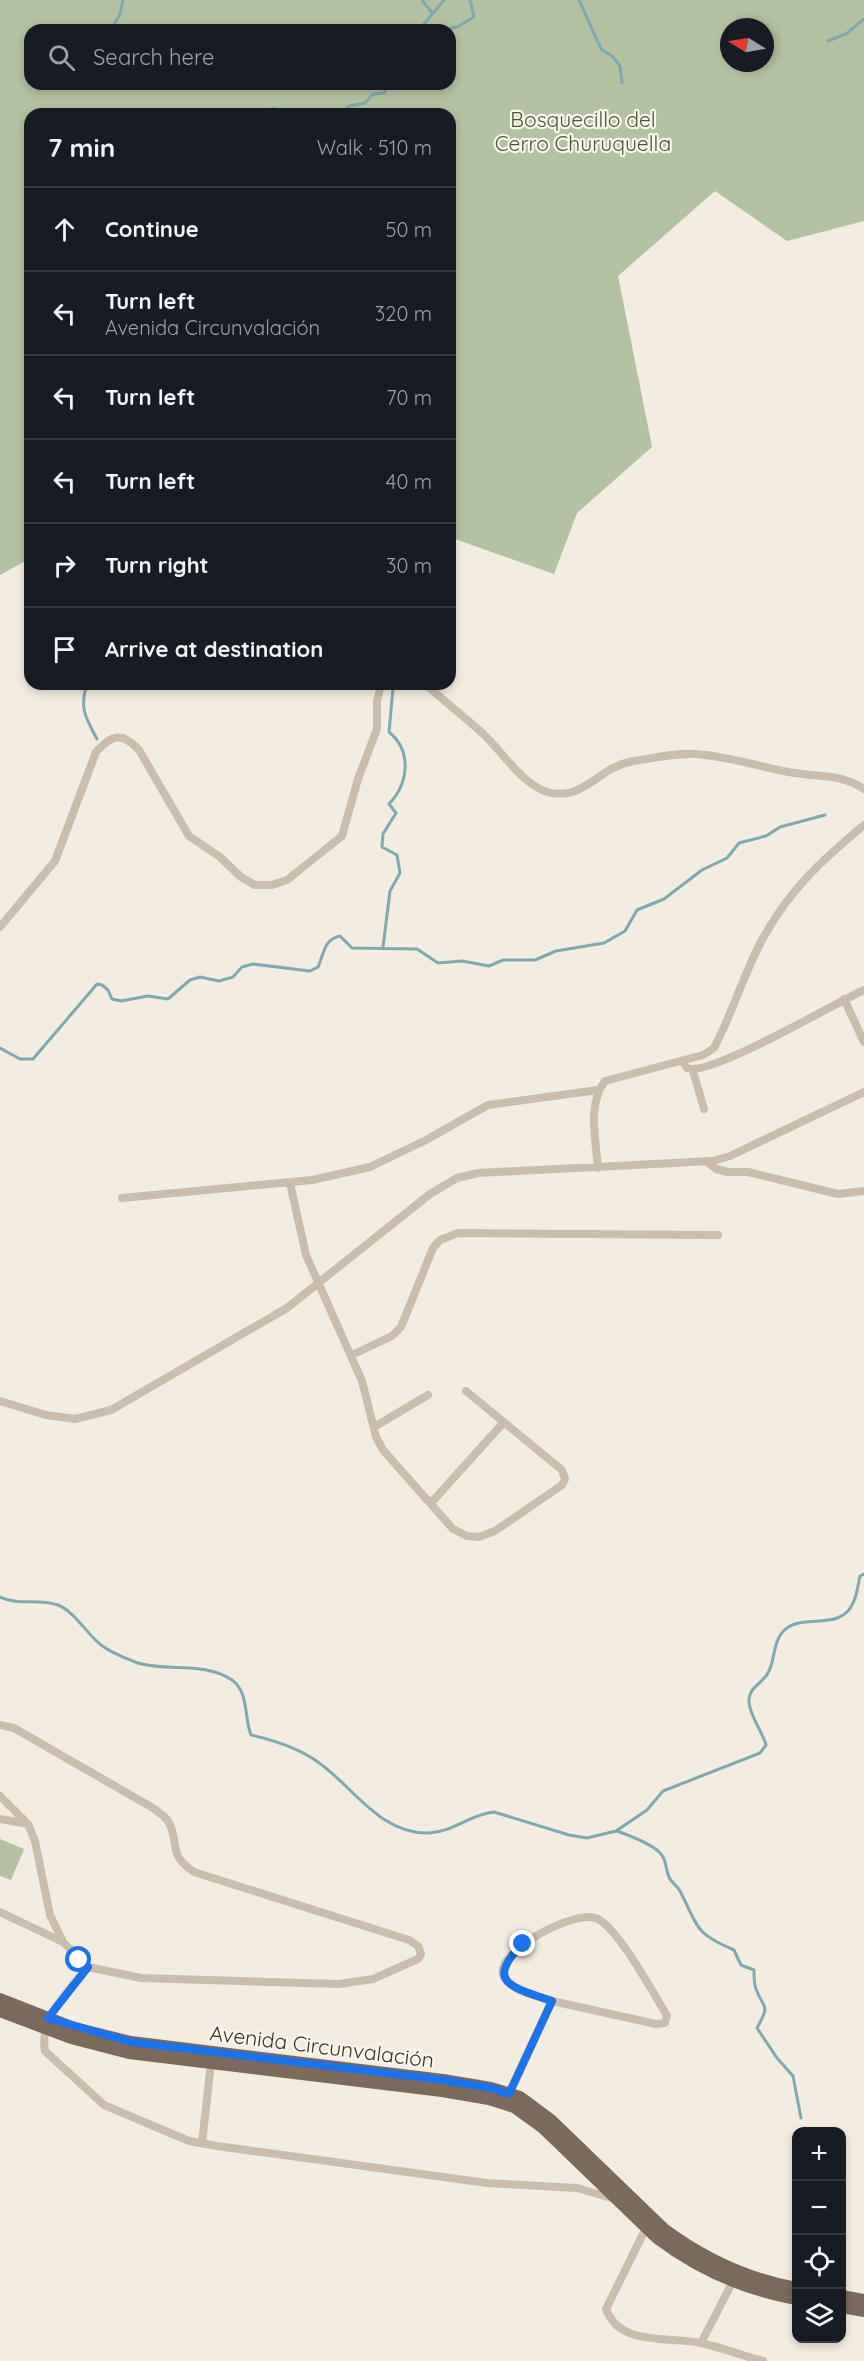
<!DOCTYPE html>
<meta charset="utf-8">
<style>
body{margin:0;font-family:Quicksand,sans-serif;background:#20242c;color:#f1f3f6}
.controls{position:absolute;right:18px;bottom:18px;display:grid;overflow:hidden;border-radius:12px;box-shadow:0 3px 9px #0003}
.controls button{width:54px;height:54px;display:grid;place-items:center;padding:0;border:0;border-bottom:2px solid #363941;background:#171b24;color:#f1f3f6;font:30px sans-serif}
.compass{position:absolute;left:720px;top:18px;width:54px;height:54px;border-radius:50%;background:#171b24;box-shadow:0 3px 9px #0003;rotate:281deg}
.stop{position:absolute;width:18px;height:18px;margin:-14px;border:4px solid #1a73e8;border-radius:50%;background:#fff}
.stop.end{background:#1a73e8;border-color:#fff;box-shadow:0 2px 6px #0008}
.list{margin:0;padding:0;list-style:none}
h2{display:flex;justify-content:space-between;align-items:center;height:78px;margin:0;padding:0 24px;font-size:26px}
h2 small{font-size:20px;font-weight:400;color:#9ea1a6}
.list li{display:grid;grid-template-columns:39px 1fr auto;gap:18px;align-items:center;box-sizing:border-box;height:84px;padding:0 24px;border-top:2px solid #363941}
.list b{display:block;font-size:22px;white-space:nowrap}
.list p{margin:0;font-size:20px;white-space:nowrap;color:#9ea1a6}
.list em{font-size:20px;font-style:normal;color:#9ea1a6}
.icon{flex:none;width:33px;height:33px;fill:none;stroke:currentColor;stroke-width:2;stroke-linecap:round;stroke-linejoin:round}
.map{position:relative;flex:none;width:864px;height:2361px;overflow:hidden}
.search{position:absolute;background:#171b24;box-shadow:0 3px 9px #0003;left:24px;top:24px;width:432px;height:66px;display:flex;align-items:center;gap:15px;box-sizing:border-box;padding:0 21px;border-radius:18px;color:#9ea1a6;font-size:22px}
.panel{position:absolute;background:#171b24;box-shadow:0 3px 9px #0003;left:24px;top:108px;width:432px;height:582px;border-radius:18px}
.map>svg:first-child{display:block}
</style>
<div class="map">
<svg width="864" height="2361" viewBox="0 0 864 2361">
<rect width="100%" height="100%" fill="#f3ece0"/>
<path fill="#b3c2a0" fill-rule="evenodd" d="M0,0H864V221L787,241L715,191L618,276L652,447L577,513L554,574L455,539L450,545V114H30V560H27L0,575ZM729,27H765V63H729ZM30,30H450V84H30Z
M0,1839L24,1849L11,1880L0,1876Z"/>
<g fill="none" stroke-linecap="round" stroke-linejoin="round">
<path stroke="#7fa9af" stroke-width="3" d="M422,0L432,13
M579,0L601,49L612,56L620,66L622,83
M111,30L120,14L123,0
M419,30L444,0
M441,30L457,27L474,17L470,0
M828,41L846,34L864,19
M200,114L240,110L246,114
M255,114L275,108L279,114
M325,114L328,111L338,114
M341,114L349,106L365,103L373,94L384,93L388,84
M87,684C79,709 86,718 97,739
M383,947L390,891L400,873L397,855L382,847L383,834L396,813L389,804C409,783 412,751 389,732L393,688
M0,1048L20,1059H33L97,984L102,985L108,990L112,999L121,1001L148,996L168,999L190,980L200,977L219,981L233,977L242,967L253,964L310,971L318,967C324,954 324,939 340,936L352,948L417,949L438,963L462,961L489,966L503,960H535L556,951L604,943L625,931L637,910L664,899L702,870L727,858L739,843L766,836L780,827L825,815
M0,1597C19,1606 38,1598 58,1605C75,1612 87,1634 101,1645C113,1654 125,1658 138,1663C167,1672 205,1661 232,1680C249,1692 244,1718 251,1735C273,1740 296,1747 315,1760C352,1784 379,1835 429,1833C453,1832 471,1814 494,1812L569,1835L587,1838L616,1831L647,1810L663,1791L760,1753L766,1745C762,1730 750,1717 749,1702C748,1687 762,1684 768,1673C775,1661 773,1644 781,1634C797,1610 840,1634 853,1603C857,1595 858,1585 860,1576L864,1574
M617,1831C628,1835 650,1844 658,1851C667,1858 665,1868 669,1877C671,1883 677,1885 680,1891C699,1928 694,1933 734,1950L741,1965L754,1970C754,1975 754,1984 756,1989C764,2011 771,2002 757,2028L777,2058L793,2076L801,2118"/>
<path stroke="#cbbdac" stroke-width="8" d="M425,684C443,700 462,715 480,731C501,749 520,783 547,792C582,802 598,769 629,762C650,758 675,753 696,754C729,756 762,768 795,773C820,777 842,774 864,789
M0,927L55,861L96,752C111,735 122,731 139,750L189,836L220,857L241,877L255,885H272L287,880L342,836L358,779L377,729V702L381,684
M844,999L864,1042
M682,1061L687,1068C708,1078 835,1003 864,990
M693,1071L704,1109
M706,1161L716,1169L728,1172H748L838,1194L864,1191
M598,1168C596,1141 587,1104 605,1081L703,1055L714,1048C733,1012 744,973 763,938C791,888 821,861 864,825
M290,1183L306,1255L362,1381L376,1437L383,1450L453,1529L467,1536L479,1537L495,1531L562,1485L565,1479L562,1470L466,1391
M122,1198L312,1180L370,1167L426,1140L488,1105L598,1090
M352,1355L392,1336L401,1327L433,1248L440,1240L458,1233L718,1235
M0,1401L46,1415L75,1419L111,1410L287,1308L430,1194L457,1178L478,1173L713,1161L730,1156L864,1092
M374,1427L428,1395
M431,1503L504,1422
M0,1725L14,1728L153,1808C158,1812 165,1816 168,1821C181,1844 166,1853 194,1872L409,1940L418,1946L421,1954L418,1959L373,1979L339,1984L141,1978L88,1967L63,1942L50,1915L35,1841L28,1824L0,1796
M0,1819L28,1824
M0,1912L63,1942
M88,1967C68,1992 39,2017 45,2051L104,2105L189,2141L217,2146L487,2183L577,2188L615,2199
M507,2097L552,2001L656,2024L665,2023L667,2015C652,1992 620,1931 598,1919C577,1907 490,1954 504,1977C512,1991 538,1996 552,2001
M202,2143L211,2063
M646,2228L606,2309C620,2347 669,2336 701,2343C721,2347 742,2356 763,2361
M701,2343L733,2281"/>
<path stroke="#7b695c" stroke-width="12" d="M0,1999L74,2028L131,2042L443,2080L491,2088L520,2097L551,2120L664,2229C703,2258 748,2279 796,2288
M0,2011L71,2038L129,2053L442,2091L489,2099L514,2107L543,2128L657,2238C698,2269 746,2290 796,2299
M842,2296L864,2300
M842,2307L864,2311"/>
</g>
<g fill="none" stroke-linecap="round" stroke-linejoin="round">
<path stroke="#1a73e8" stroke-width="8" d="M79,1960L88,1967L48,2018L131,2042L443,2080L491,2088L509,2094L552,2001C515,1988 482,1983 523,1944"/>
</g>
<g text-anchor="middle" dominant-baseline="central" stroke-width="4.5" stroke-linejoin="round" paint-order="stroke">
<g font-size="21" fill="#44572f" stroke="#faf5ed">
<text x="583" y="119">Bosquecillo del<tspan x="583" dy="24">Cerro Churuquella</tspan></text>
</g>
<g font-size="21" fill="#39312b" stroke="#faf5ed">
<text transform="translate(322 2046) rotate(7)">Avenida Circunvalación</text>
</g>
</g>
</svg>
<div class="controls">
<button>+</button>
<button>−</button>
<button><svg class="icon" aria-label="locate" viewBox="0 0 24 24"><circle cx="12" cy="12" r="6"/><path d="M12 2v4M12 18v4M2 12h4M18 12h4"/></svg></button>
<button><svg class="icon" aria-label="layers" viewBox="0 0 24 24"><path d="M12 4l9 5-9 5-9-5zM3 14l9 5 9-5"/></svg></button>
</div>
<svg class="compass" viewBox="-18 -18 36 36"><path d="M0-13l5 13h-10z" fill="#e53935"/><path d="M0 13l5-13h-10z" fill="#9ea1a6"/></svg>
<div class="stop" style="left:79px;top:1960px"></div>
<div class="stop end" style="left:523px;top:1944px"></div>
<div class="search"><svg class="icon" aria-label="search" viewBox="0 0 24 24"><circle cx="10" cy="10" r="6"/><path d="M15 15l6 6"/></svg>Search here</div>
<section class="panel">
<h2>7 min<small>Walk · 510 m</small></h2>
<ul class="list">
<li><svg class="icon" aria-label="ahead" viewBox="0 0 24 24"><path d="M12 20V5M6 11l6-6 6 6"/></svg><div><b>Continue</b></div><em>50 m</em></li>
<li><svg class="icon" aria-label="left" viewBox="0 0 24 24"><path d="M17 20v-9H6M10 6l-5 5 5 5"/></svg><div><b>Turn left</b><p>Avenida Circunvalación</p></div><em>320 m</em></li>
<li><svg class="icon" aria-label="left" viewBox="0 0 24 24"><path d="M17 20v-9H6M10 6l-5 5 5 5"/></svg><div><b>Turn left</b></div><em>70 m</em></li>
<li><svg class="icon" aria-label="left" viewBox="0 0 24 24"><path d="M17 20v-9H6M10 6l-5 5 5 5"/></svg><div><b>Turn left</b></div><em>40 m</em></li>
<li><svg class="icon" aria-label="right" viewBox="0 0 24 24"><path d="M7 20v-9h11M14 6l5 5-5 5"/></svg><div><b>Turn right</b></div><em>30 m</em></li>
<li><svg class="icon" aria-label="arrive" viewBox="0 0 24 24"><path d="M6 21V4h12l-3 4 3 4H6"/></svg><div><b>Arrive at destination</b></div></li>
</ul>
</section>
</div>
